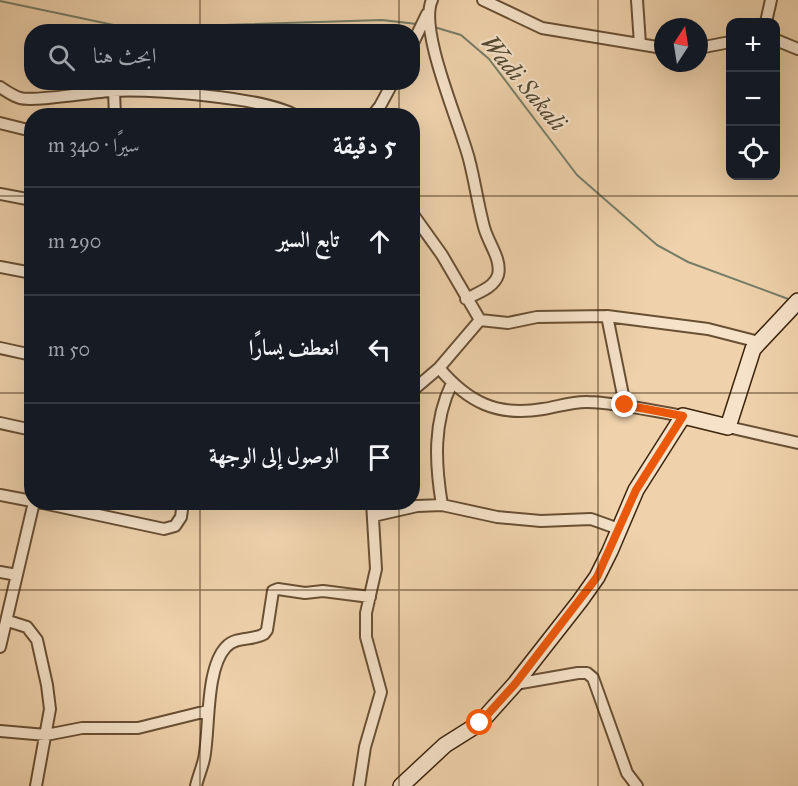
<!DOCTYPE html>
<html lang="ar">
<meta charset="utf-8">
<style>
body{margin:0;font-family:"IM FELL Great Primer",Amiri,serif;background:#20242c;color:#f1f3f6;direction:rtl}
.controls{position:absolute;right:18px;top:18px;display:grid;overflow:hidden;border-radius:12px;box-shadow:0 6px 24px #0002}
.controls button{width:54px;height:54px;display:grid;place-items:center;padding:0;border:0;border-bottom:2px solid #363941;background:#171b24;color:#f1f3f6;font:30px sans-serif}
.compass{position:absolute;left:654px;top:18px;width:54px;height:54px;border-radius:50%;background:#171b24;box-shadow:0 6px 24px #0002;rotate:12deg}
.stop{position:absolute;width:18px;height:18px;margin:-14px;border:4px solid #ea580c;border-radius:50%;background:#fff}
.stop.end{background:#ea580c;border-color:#fff;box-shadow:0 2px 6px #0008}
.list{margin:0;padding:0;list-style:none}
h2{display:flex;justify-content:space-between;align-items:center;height:78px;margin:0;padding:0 24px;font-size:26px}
h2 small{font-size:20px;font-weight:400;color:#9ea1a6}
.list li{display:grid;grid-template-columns:39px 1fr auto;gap:18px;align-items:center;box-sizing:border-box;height:108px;padding:0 24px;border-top:2px solid #363941}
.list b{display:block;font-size:22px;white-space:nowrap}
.list em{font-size:20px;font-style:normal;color:#9ea1a6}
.icon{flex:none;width:33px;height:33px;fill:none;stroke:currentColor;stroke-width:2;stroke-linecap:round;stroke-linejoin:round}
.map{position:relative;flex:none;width:798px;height:786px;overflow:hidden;direction:ltr}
.search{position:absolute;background:#171b24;box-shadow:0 6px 24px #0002;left:24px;top:24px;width:396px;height:66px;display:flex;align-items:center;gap:15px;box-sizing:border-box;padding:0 21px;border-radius:24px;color:#9ea1a6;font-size:22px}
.panel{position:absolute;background:#171b24;box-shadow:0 6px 24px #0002;left:24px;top:108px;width:396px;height:402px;border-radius:24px;direction:rtl}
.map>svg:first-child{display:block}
</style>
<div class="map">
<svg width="798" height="786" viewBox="0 0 798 786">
<rect width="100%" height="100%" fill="#efd2ac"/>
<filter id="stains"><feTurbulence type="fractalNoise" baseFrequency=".00333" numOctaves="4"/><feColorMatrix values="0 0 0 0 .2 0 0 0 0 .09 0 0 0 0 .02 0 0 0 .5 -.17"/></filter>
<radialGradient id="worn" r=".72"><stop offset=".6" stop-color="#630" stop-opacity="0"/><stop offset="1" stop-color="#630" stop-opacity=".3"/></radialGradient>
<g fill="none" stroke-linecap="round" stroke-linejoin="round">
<path stroke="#757d67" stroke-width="2" d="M0,1L128,28L382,20L417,24
M434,27L461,35L489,59L577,175L657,245L688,262L791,300"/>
<defs>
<path id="street" d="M432,0C418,30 460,124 469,159C475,182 478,205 484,227C488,243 502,259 498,275C494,288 477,293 466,299
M483,0L542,28L663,48
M637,0L640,44
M766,22L771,0
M776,40L798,49
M412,45L427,14
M699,48L730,42
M0,87C6,91 13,96 20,98C33,102 92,92 111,91C150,89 266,97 296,116
M114,91L115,116
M372,116L380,106L393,82
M0,123L32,131
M0,194L32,200
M412,213L442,255L480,320
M0,267L32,273
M607,316L625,405
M480,320L508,323L537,317L607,316L708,329L759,342
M0,348L32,355
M439,368C468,402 497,417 543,409C557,407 574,401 588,402C620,403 652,411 683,416
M412,391L439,368L480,320
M0,423L32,430
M728,427L798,443
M0,495L32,501
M38,502L164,529L175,526L181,517L183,502
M442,505C435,463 433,422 452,383
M373,516L417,506L442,505L497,517L541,521L591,519L619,529
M0,572L17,575
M8,621L27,627L37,640L47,685L50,709L36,786
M0,647L34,502
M515,684L578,673H587L593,678L627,773L637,786
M0,731L46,735L82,728H138L207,711
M196,786C198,777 202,768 204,759C210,731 205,669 226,647C236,636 252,641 264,634L267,630L273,591L278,589L305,593L323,591L370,597
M359,786L365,747L381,692L366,637V613L376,569L372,502"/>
<path id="secondary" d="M401,786L445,745L480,723L515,684L580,601L597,577L610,551L636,490L683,416L728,427L753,349L798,301"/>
</defs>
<use href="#street" stroke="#695034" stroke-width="14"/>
<use href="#secondary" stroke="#3c240c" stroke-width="18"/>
<use href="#street" stroke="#f5e2c9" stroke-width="10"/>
<use href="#secondary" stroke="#f5e2c9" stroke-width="15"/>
</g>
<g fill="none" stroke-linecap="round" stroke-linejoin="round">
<path stroke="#ea580c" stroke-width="8" d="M480,723L515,684L597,577L636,490L683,416L625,405"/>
</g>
<path fill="none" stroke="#3c240c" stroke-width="1.5" stroke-opacity="0.55" d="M200,0V32M399,0V32M598,0V786M200,82V116M399,82V116M0,196H32M412,196H798M0,393H32M412,393H798M200,502V786M399,502V786M0,590H798"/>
<g text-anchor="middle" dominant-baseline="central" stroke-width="4.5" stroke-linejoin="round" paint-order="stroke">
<g font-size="24" font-style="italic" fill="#544932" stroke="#f5e2c9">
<text transform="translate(524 83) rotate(50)">Wadi Sakali</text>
</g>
</g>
<rect width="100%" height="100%" filter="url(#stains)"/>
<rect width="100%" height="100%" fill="url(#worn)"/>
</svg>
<div class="controls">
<button>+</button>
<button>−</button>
<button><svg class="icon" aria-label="locate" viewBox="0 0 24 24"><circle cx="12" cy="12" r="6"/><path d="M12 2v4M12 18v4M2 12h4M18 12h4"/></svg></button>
</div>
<svg class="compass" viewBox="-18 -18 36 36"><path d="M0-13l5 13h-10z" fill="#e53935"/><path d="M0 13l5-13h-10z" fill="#9ea1a6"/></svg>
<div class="stop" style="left:480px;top:723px"></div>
<div class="stop end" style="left:625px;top:405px"></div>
<div class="search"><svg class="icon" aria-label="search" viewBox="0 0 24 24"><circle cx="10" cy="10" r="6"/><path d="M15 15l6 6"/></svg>ابحث هنا</div>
<section class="panel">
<h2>5 دقيقة<small>سيرًا · 340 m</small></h2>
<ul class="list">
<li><svg class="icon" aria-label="ahead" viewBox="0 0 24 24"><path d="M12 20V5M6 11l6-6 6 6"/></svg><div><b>تابع السير</b></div><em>290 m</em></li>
<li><svg class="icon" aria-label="left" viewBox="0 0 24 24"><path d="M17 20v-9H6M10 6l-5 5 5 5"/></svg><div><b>انعطف يسارًا</b></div><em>50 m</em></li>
<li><svg class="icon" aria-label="arrive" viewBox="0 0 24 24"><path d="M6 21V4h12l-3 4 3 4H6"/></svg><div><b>الوصول إلى الوجهة</b></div></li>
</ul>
</section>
</div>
